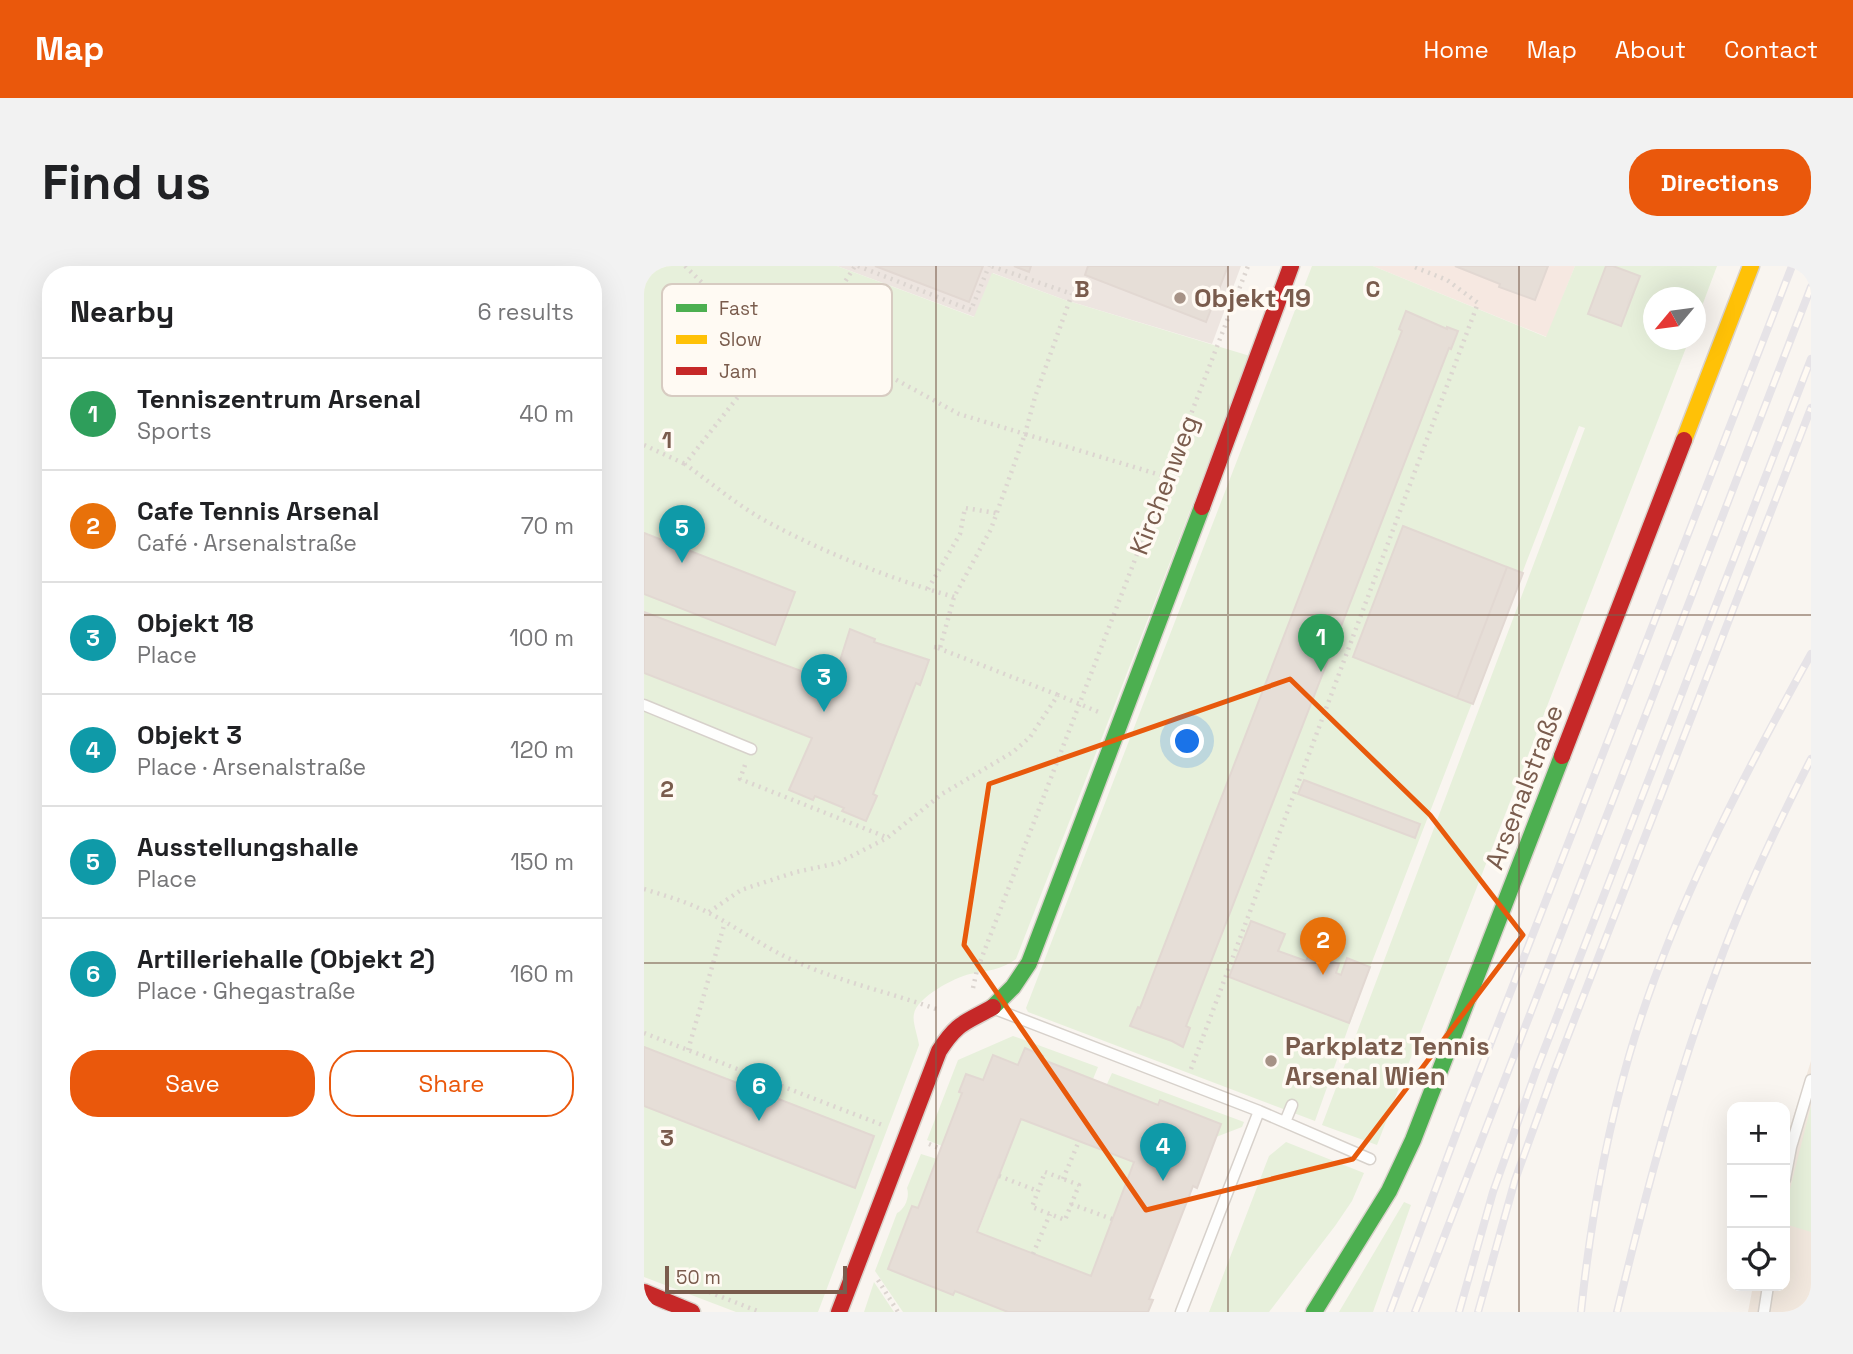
<!DOCTYPE html>
<meta charset="utf-8">
<style>
body{margin:0;font-family:"Space Grotesk",sans-serif;background:#f2f2f2;color:#202124}
.controls{position:absolute;right:21px;bottom:21px;display:grid;overflow:hidden;border-radius:14px;box-shadow:0 7px 28px #0002}
.controls button{width:63px;height:63px;display:grid;place-items:center;padding:0;border:0;border-bottom:2px solid #e0e0e0;background:#fff;color:#202124;font:35px sans-serif}
.compass{position:absolute;left:999px;top:21px;width:63px;height:63px;border-radius:50%;background:#fff;box-shadow:0 7px 28px #0002;rotate:241deg}
.scale{position:absolute;left:21px;bottom:18px;width:182px;box-sizing:border-box;padding-left:7px;border:4px solid #7a5c4d;border-top:0;font-size:19px;line-height:24px;white-space:nowrap;color:#7a5c4d;-webkit-text-stroke:5px #fffaf3;paint-order:stroke}
.you{position:absolute;left:544px;top:476px;width:24px;height:24px;margin:-18px;border:5px solid #fff;border-radius:50%;background:#1a73e8;box-shadow:0 0 0 10px #1a73e833}
.badge{display:grid;place-items:center;width:46px;height:46px;border-radius:50%;background:#ea580c;color:#fff;font-size:23px;font-weight:700}
.pin{position:absolute;translate:-50% -58px;filter:drop-shadow(0 2px 4px #0008)}
.pin::after{content:'';position:absolute;top:37px;width:24px;height:21px;background:inherit;clip-path:polygon(0 0,100% 0,50% 100%)}
.list{margin:0;padding:0;list-style:none}
h2{display:flex;justify-content:space-between;align-items:center;height:91px;margin:0;padding:0 28px;font-size:30px}
h2 small{font-size:23px;font-weight:400;color:#757577}
.list li{display:grid;grid-template-columns:46px 1fr auto;gap:21px;align-items:center;box-sizing:border-box;height:112px;padding:0 28px;border-top:2px solid #e0e0e0}
.list b{display:block;font-size:26px;white-space:nowrap}
.list p{margin:0;font-size:23px;white-space:nowrap;color:#757577}
.list em{font-size:23px;font-style:normal;color:#757577}
.actions{display:flex;gap:14px;padding:21px 28px}
.actions a{flex:1;padding:16px 0;border:2px solid #ea580c;border-radius:28px;text-align:center;font-size:24px;color:#ea580c}
.actions .main{background:#ea580c;color:#fff}
.icon{flex:none;width:38px;height:38px;fill:none;stroke:currentColor;stroke-width:2;stroke-linecap:round;stroke-linejoin:round}
.map{position:relative;flex:none;width:1167px;height:1046px;overflow:hidden;border-radius:28px}
header{display:flex;align-items:center;gap:42px;box-sizing:border-box;height:98px;padding:0 35px;background:#ea580c;color:#fff}
header strong{font-size:33px}
nav{display:flex;gap:38px;margin-inline-start:auto;font-size:24px}
.intro{display:flex;align-items:center;justify-content:space-between;box-sizing:border-box;height:168px;padding:0 42px}
h1{margin:0;font-size:49px}
.button{padding:18px 32px;border-radius:28px;background:#ea580c;color:#fff;font-size:24px;font-weight:700}
main{display:flex;gap:42px;padding:0 42px}
aside{flex:1;background:#fff;border-radius:28px;box-shadow:0 7px 28px #0002}
.map>svg:first-child{display:block}
</style>
<header>
<strong>Map</strong>
<nav><a>Home</a><a>Map</a><a>About</a><a>Contact</a></nav>
</header>
<div class="intro"><h1>Find us</h1><a class="button">Directions</a></div>
<main>
<aside>
<h2>Nearby<small>6 results</small></h2>
<ul class="list">
<li><span class="badge" style="background:#2e9e5b">1</span><div><b>Tenniszentrum Arsenal</b><p>Sports</p></div><em>40 m</em></li>
<li><span class="badge" style="background:#e8710a">2</span><div><b>Cafe Tennis Arsenal</b><p>Café · Arsenalstraße</p></div><em>70 m</em></li>
<li><span class="badge" style="background:#0f9aa8">3</span><div><b>Objekt 18</b><p>Place</p></div><em>100 m</em></li>
<li><span class="badge" style="background:#0f9aa8">4</span><div><b>Objekt 3</b><p>Place · Arsenalstraße</p></div><em>120 m</em></li>
<li><span class="badge" style="background:#0f9aa8">5</span><div><b>Ausstellungshalle</b><p>Place</p></div><em>150 m</em></li>
<li><span class="badge" style="background:#0f9aa8">6</span><div><b>Artilleriehalle (Objekt 2)</b><p>Place · Ghegastraße</p></div><em>160 m</em></li>
</ul>
<div class="actions"><a class="main">Save</a><a>Share</a></div>
</aside>
<div class="map">
<svg width="1167" height="1046" viewBox="0 0 1167 1046">
<rect width="100%" height="100%" fill="#f9f5f0"/>
<path fill="#f2e8de" d="M1167,795V1046H1104L1109,1020H1141V877Z"/>
<path fill="#f6e8e1" d="M729,0H931L903,71Z"/>
<path fill="#ede5e0" d="M193,0H597L568,78L421,34L349,7L331,51Z"/>
<path fill="#e7f0db" d="M0,0H193L330,51L348,7L421,34L606,90L372,693C357,704 343,705 326,708C311,711 272,732 270,748C268,756 274,770 275,779L174,1046H92L0,1011Z
M668,0H729L902,71L931,0H1073L1052,56V32H1010V74H1045L733,879L678,859L941,162L935,160L726,701L671,855L384,746L382,742Z
M369,770L454,801L449,813L397,793L398,789L381,782L374,799L349,790L339,814L322,808L315,826L318,827L298,880L283,874L314,794Z
M468,807L600,856L598,861L572,871L577,858L516,834L514,839L463,818Z
M1167,840V966L1141,958V943Z
M377,853L490,896L447,1010L334,966Z
M642,876L720,907L708,935L691,960L625,1046H565L625,890Z
M277,888L293,893L274,942L268,940L244,1003L309,1029L311,1025L364,1046H259L231,1005L253,947C261,943 266,931 263,922Z
M760,936L767,939L729,1046H695Z
M230,1016L250,1046H220Z"/>
<path fill="#e6ded7" stroke="#e2d8d2" stroke-width="2" fill-rule="evenodd" d="M231,0H339L325,36Z
M370,0H387L385,6Z
M444,0H584L562,56L441,9Z
M811,0H904L891,34L855,21L856,18Z
M962,0H969L996,10L977,60L944,48Z
M762,45L803,63V61L814,65L807,83L805,82L542,760L546,762L539,781L528,775L486,760L494,741L496,742L758,65L755,63Z
M759,260L863,301L813,432L709,391Z
M0,267L151,326L131,379L0,328Z
M863,301L879,307L829,438L813,432Z
M0,346L189,417L206,363L231,373L230,376L285,394L276,419L272,417L229,528L233,530L222,555L198,545L200,542L171,530L169,534L145,524L168,472L0,407Z
M660,514L776,558L771,572L654,528Z
M607,655L641,668L634,685L662,695L666,687L695,698L692,707L697,709L703,692L726,701L705,757L585,711Z
M0,781L230,870L211,922L0,840Z
M381,782L399,790L397,793L514,839L516,834L577,858L553,922L549,920L505,1033L509,1034L504,1046H364L311,1025L309,1029L244,1003L268,940L274,942L318,827L315,826L322,808L339,814L349,789L374,799ZM377,853L490,896L447,1010L333,966Z"/>
<g fill="none" stroke-linecap="round" stroke-linejoin="round">
<defs>
<path id="lane" d="M0,439L107,483
M351,743L615,845L537,1046
M615,845L726,893
M641,856L648,839
M1141,913L1147,881L1167,814
M1120,1046L1124,1020"/>
<path id="fast" d="M349,741L369,721L385,697L558,241
M670,1046L745,925L769,874L918,490"/>
<path id="slow" d="M1040,174L1107,0"/>
<path id="jam" d="M558,241L647,0
M918,490L1040,174
M0,1026L48,1046
M195,1046L295,785C314,755 322,757 349,741"/>
</defs>
<use href="#lane" stroke="#d7d1cb" stroke-width="13"/>
<use href="#fast" stroke="#d9d2cb" stroke-width="19"/>
<use href="#slow" stroke="#d9d2cb" stroke-width="19"/>
<use href="#jam" stroke="#d9d2cb" stroke-width="19"/>
<path stroke="#dcd5d0" stroke-width="4.5" stroke-dasharray="2 5" stroke-linecap="butt" d="M41,0L135,92
M214,0L327,44L345,0
M168,68L211,0
M0,179L41,198
M284,323L316,268L321,242L352,247
M310,331C245,312 180,287 120,254C92,238 67,217 41,198L101,122L129,97L168,68L315,148L381,168L391,131L428,28L347,0
M290,381L296,382L310,331L347,263L381,168L523,211
M294,382L414,429
M101,499L96,513L242,571
M0,623C22,630 44,636 65,647C92,661 117,679 144,692C192,715 245,726 295,744
M65,646L97,624L152,606L194,597L243,572L298,528L369,486L386,471L414,429L457,447
M329,722L333,704L604,0
M0,767L241,860
M44,784L81,656
M547,803L834,37L803,14L768,0
M285,878L297,883
M401,906L435,919L421,954L388,941Z
M355,910L394,925
M419,913L435,875
M427,938L468,953
M389,988L406,948
M234,1014L254,1046
M65,1026L116,1046"/>
<use href="#lane" stroke="#fefefd" stroke-width="10"/>
<use href="#fast" stroke="#4caf50" stroke-width="16"/>
<use href="#slow" stroke="#ffc107" stroke-width="16"/>
<use href="#jam" stroke="#c62828" stroke-width="16"/>
<defs>
<path id="rail" d="M746,1046L825,833L1148,0
M771,1046L1167,21
M815,1046L849,926L892,805L1167,93
M834,1046L871,914L910,806L1167,142
M937,1046C946,959 961,874 985,790C1026,649 1096,516 1167,388
M973,1046C1001,930 1031,815 1073,703C1099,631 1132,561 1167,493"/>
</defs>
<use href="#rail" stroke="#e6e3e7" stroke-width="8"/>
<use href="#rail" stroke="#fffaf3" stroke-width="5" stroke-dasharray="16" stroke-linecap="butt"/>
</g>
<path fill="none" stroke="#e8590c" stroke-width="5" stroke-linejoin="round" d="M646,413L786,549L879,669L709,893L502,944L320,679L345,518Z"/>
<path fill="none" stroke="#7a5c4d" stroke-width="2" stroke-opacity="0.55" d="M292,0V1046M584,0V1046M875,0V1046M0,349H1167M0,697H1167"/>
<g fill="#a69286" stroke="#fffaf3" stroke-width="2.5">
<circle cx="536" cy="32" r="7"/>
<circle cx="627" cy="795" r="7"/>
</g>
<g text-anchor="middle" dominant-baseline="central" stroke-width="7" stroke-linejoin="round" paint-order="stroke">
<g font-size="26" font-weight="bold" fill="#7a5c4d" stroke="#fffaf3" text-anchor="start">
<text x="550" y="32">Objekt 19</text>
<text x="641" y="780">Parkplatz Tennis<tspan x="641" dy="30">Arsenal Wien</tspan></text>
</g>
<g font-size="26" fill="#7a5c4d" stroke="#fffaf3">
<text transform="translate(520 219) rotate(-69)">Kirchenweg</text>
<text transform="translate(880 521) rotate(-69)">Arsenalstraße</text>
</g>
</g>
<rect x="18" y="18" width="230" height="112" rx="10" fill="#fffaf3" stroke="#d7cbc1" stroke-width="2"/>
<rect x="32" y="38" width="31" height="8" fill="#4caf50"/>
<rect x="32" y="69" width="31" height="9" fill="#ffc107"/>
<rect x="32" y="101" width="31" height="8" fill="#c62828"/>
<g font-size="19" fill="#7a5c4d">
<text x="75" y="49">Fast</text>
<text x="75" y="80">Slow</text>
<text x="75" y="112">Jam</text>
</g>
<g font-size="23" text-anchor="middle" font-weight="bold" fill="#7a5c4d" stroke="#fffaf3" stroke-width="7" stroke-linejoin="round" paint-order="stroke">
<text x="438" y="31">B</text>
<text x="729" y="31">C</text>
<text x="23" y="182">1</text>
<text x="23" y="531">2</text>
<text x="23" y="880">3</text>
</g>
</svg>
<div class="controls">
<button>+</button>
<button>−</button>
<button><svg class="icon" aria-label="locate" viewBox="0 0 24 24"><circle cx="12" cy="12" r="6"/><path d="M12 2v4M12 18v4M2 12h4M18 12h4"/></svg></button>
</div>
<svg class="compass" viewBox="-18 -18 36 36"><path d="M0-13l5 13h-10z" fill="#e53935"/><path d="M0 13l5-13h-10z" fill="#757577"/></svg>
<div class="scale">50 m</div>
<div class="you"></div>
<div class="pin badge" style="left:677px;top:406px;background:#2e9e5b">1</div>
<div class="pin badge" style="left:679px;top:709px;background:#e8710a">2</div>
<div class="pin badge" style="left:180px;top:446px;background:#0f9aa8">3</div>
<div class="pin badge" style="left:519px;top:915px;background:#0f9aa8">4</div>
<div class="pin badge" style="left:38px;top:297px;background:#0f9aa8">5</div>
<div class="pin badge" style="left:115px;top:855px;background:#0f9aa8">6</div>
</div>
</main>
